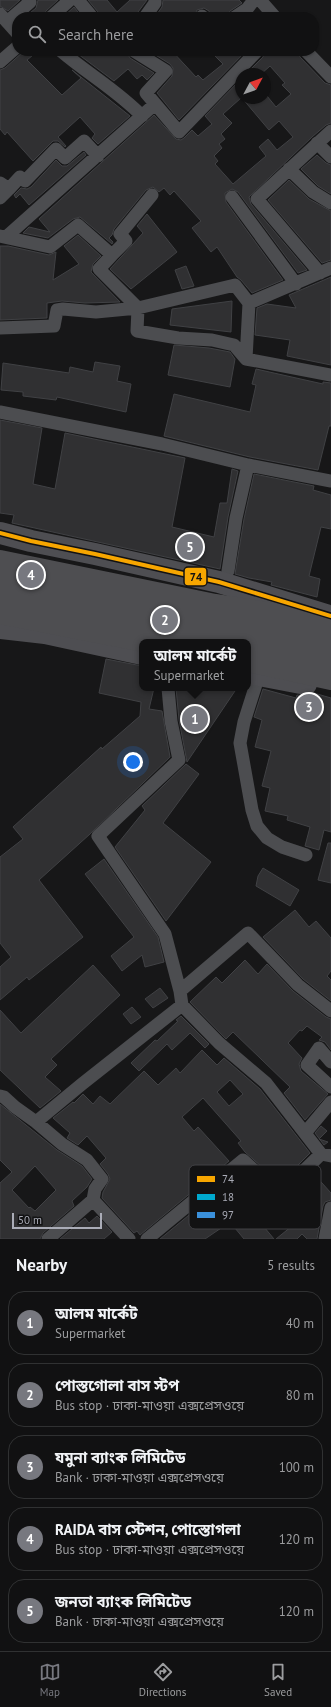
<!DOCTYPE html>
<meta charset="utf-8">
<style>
body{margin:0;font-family:"PT Sans","Noto Sans Bengali",sans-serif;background:#1e1f20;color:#f1f3f6}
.compass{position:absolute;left:235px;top:68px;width:36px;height:36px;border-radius:50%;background:#111112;box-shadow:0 1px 3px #0004;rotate:49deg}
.scale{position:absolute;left:12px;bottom:10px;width:90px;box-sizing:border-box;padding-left:4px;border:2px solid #aaacb7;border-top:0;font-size:11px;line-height:14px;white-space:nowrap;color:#aaacb7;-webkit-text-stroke:3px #121213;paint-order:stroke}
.you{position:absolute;left:133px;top:762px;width:14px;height:14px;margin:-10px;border:3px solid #fff;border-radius:50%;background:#1a73e8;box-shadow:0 0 0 6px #1a73e833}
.badge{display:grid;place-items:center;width:26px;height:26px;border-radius:50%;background:#77787f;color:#fff;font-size:13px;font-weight:700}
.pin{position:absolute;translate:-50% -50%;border:2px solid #fff;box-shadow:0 1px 4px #0006}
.popup{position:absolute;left:139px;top:639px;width:112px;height:52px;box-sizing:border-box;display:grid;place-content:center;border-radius:8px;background:#111112;filter:drop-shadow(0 1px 3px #0005);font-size:13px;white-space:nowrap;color:#9c9d9f}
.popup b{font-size:15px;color:#f1f3f6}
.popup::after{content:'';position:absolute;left:50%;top:100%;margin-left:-8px;border:8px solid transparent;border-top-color:#111112}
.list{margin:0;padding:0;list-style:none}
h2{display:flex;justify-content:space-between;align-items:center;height:52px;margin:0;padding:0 16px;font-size:17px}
h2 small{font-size:13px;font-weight:400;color:#9c9d9f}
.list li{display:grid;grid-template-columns:26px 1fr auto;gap:12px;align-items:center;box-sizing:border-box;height:64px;margin:0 8px 8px;padding:0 8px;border:1px solid #303132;border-radius:16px}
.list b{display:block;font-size:15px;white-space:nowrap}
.list p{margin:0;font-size:13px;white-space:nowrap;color:#9c9d9f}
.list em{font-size:13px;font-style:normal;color:#9c9d9f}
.icon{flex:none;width:22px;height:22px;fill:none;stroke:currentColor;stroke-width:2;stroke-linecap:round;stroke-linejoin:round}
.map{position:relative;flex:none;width:331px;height:1239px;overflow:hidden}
.search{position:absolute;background:#111112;box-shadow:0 1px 3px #0004;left:12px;right:12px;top:12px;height:44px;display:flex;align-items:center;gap:10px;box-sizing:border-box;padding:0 14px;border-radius:16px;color:#9c9d9f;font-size:15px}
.sheet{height:412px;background:#111112}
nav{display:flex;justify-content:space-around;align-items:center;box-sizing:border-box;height:56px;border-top:1px solid #303132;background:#111112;font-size:11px;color:#9c9d9f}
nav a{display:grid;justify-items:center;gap:2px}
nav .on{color:#77787f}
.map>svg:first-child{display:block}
</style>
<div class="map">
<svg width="331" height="1239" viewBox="0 0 331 1239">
<rect width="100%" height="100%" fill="#171718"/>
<path fill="#303032" stroke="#404144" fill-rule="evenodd" d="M0,0H20L8,11L0,6Z
M38,0H58L46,11L43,17H25L36,8Z
M88,0H107L117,12L130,0H147L138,12L137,17H100L98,12Z
M163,0H239L242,3L230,11L227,17H211L209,11L204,8L197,10L194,17H155L162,7Z
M74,7L82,17H63Z
M24,51H38L27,60L62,95L81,78L72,70L130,116L98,144L92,138L95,134L80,117L58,137L66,146L65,147L58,141H53L33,161L7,132L5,135L0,129V70L5,68Z
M74,51H126L130,58L154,73L147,80L142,75L137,79L128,69L114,81Z
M149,51H172L196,77L198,75L203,80L223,64L210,51H246L179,120L157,93L172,76L173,68L170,64Z
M265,51H277L281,56L286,51H297L300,57L325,83L331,85V123L326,125L312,137L249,197L251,204L307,270L298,273L238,192L232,189L225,193L226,202L283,280L252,293L241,280L237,277L217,247L211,252L192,228L201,221L174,191L170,195L164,188L159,192L153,187L146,190L114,229L112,235L109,238L113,242L112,244L80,217L73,219L48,238L23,233L29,227L50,232L39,219L154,115L176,139L181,140L184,138L192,130L198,136L212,124L205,116L241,79V98L223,114L232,123L221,134L225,139L219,144L222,148L214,156L218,161L215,164L233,184L266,156L259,147L268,139L277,150L293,137L279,121L269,130L242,98H265L267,96L276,107L291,94L282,85L285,83L270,66L261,74H246L263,57Z
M84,152L86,155L29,205L20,194L16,198L14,195L21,188L27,189L31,187L56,160L62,166H67Z
M317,155L326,163L331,165V194L318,186L301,169Z
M289,180L309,199L331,211V260L322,263L268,200Z
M147,214L177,252L131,289L110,269L143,233L137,226Z
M78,235L101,256L93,264L91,272L120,302L85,303L62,301L47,303V318L0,320V246H8L49,255L56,252L53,280L79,264L64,246Z
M186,266L194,286L182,289L175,270Z
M331,277V365L287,356L290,340L255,335L257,308L267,304L296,308L289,295Z
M232,301L231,332L170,325L172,309Z
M174,345L209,348L230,352L235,359L230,387L168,375Z
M95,362L120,366L117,381L131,384L126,412L57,397L56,400L23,396V392L1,390L3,363L69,373L70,367L93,372Z
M256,369L323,384V382L331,383V426H329L318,470L250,457L164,436L174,394L250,412L256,385L252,384Z
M0,420L42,428L33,484L55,489L65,433L185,458L172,527L214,537L220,503H227L232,469L238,471L228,517L220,569L12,523L14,515L0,513Z
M254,474L314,486L313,490L331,495V529L321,527L309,576L320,579L317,597L271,585L272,582L249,578L235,574L244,519Z
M106,659L142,666V688H154L149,709L162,711L170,757L90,834L39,880L83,937L29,980L27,977L0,1000V967L11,957L0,943V857L23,839L13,827L101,747L102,749L140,716L141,702L99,693Z
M176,688H237L187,762L179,720Z
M263,689L296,698L297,695L310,696L314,693L331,698V832L324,830L319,850L305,846L310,827L287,820L288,816L265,811L270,788L262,786L271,751L255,747L262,720L254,717Z
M186,764L199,774L163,823L211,862L166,921L115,847L145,810L142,806Z
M328,843H331V883L318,880Z
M104,859L158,937L164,962L145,967L142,955L122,971L111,956L134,937L85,874Z
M263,868L299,890L290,906L256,886L258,876Z
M295,910L309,927L316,921L331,938V971L327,976L331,980V1001L303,979L263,937Z
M245,960L258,974L267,964L293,991L326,1017L331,1019V1050L325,1042L319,1040L322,1037L307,1026L302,1031L300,1030L288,1043L302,1058L299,1064L301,1071L328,1094L305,1120L284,1093L290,1087L233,1032L226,1039L190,1002L216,977L222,983Z
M93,965L120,995L51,1059L57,1065L45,1077L61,1091L40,1108L0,1070V1010L21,1033Z
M160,988L168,998L153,1008L145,999Z
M132,1007L141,1017L131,1024L123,1014Z
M181,1016L209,1044L205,1048L190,1033L172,1050L167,1044L139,1071L131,1063L155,1040L157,1041L178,1021L176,1020Z
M202,1050L217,1065L224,1058L260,1089L310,1153L280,1183L245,1152L238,1143L241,1141L203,1098L182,1117L194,1131L198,1127L229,1161L140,1235L137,1231L134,1233L102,1198L103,1192L110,1179L108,1174L100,1164L106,1158L87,1136L78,1145L67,1138L70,1133L53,1118L73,1102L74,1103L83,1094L93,1104L100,1096L110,1104L144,1071L158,1085L176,1068L180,1073ZM230,1080L243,1094L229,1106L217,1092Z
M0,1104L57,1150L82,1166L92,1179L87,1187L72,1201L74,1206L43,1233L40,1239H0V1183L12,1172L0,1160ZM35,1166L56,1190L35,1211L30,1207L29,1208L12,1190Z
M321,1126L327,1131L319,1139L328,1142L324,1145L315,1133Z
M240,1173L263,1198L250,1210L274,1239H244L230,1222L205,1239H160Z
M313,1173L331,1193V1200L325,1202L323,1206L317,1239H307L302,1234L297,1239H276L292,1226L281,1215L284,1212L277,1204L286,1200Z
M97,1216L112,1232L104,1239H60L85,1218L89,1223Z"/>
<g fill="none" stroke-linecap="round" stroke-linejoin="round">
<path stroke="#4c4d50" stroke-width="13" d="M78,0L92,17
M260,0L275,17
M0,14L17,33
M202,16L203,17
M51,17L70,0
M145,17L155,3V0
M235,17L247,9L254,0
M7,22L30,2L28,0
M61,51C88,74 118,91 142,116
M134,51L166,71L146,93L179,132L257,51
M306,51L331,77
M0,62L17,47
M317,143L331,157
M289,169L313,192L331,203
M0,183L9,189L0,198
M9,189L20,177L25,181L56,149L65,158L84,141L98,156
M232,197L296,284
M0,236L50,247L78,225L112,255L99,269L138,308L137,331L178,338L212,340L234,345L246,359L331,375
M6,237L155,104
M112,255L126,241L120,234L152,195
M320,273L257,199L331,131
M0,328L54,326L57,310L63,309L96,312L138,308L235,285L249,303L331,268
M246,359L249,303
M0,412L162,444L248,465L331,481
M228,571L236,518L248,465
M259,675L244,722L240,743L252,810L257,826L267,838L282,847L306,855
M168,688L171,721L179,760L98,836L165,934L180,991L182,1005L219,1043L266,1083L321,1154
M180,991L248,933L298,985L331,1011
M331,1062L319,1048L307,1065L331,1087
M0,1096L4,1097L15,1107L36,1122L62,1144L87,1160L102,1179L95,1189L93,1200
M36,1122L82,1084L182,1005
M305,1133L331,1102
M48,1239L93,1200L129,1239
M147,1239L243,1160L280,1194L321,1154L331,1156
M325,1239L331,1208"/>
<path stroke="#4e4e52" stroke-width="22" d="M0,533L31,541L95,554L219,582L326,615
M0,628L45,633L142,654
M248,673L306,684"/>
<path stroke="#4e4e51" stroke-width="22" d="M0,561L215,605L323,621H331
M0,581L22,584L331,641
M0,598L235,642
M0,613L148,642
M248,644L331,660
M248,661L331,679"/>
<defs>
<path id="bus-1" d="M0,533L31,541L95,554L219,582L331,616"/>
</defs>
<use href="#bus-1" stroke="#121213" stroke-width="7"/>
<use href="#bus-1" stroke="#f7a600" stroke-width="4"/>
</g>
<rect x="189" y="1165" width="132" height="64" rx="6" fill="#121213" stroke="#404044" stroke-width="1"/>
<rect x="197" y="1176" width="18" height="6" fill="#f7a600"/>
<rect x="197" y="1194" width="18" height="6" fill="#00a9ce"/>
<rect x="197" y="1212" width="18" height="6" fill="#3a90db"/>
<g font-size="11" fill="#aaacb7">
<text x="222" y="1183">74</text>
<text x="222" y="1201">18</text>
<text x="222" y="1219">97</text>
</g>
<rect stroke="#121213" stroke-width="1.5" x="184" y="567" width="23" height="19" rx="4" fill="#f7a600"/>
<g font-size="11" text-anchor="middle" font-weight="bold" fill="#111">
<text x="196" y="581">74</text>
</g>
</svg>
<svg class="compass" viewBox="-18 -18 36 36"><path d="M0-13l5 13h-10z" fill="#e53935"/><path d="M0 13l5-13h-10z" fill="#9c9d9f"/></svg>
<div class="scale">50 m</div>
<div class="you"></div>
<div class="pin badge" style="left:195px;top:719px">1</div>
<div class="popup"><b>আলম মার্কেট</b>Supermarket</div>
<div class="pin badge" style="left:165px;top:620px">2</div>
<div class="pin badge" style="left:309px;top:707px">3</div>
<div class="pin badge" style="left:31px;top:575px">4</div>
<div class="pin badge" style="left:190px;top:547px">5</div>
<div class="search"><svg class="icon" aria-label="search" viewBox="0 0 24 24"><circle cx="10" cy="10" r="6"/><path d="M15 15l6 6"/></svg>Search here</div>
</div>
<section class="sheet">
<h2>Nearby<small>5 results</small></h2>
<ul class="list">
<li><span class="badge">1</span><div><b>আলম মার্কেট</b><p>Supermarket</p></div><em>40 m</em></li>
<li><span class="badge">2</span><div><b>পোস্তগোলা বাস স্টপ</b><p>Bus stop · ঢাকা-মাওয়া এক্সপ্রেসওয়ে</p></div><em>80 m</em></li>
<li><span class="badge">3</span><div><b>যমুনা ব্যাংক লিমিটেড</b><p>Bank · ঢাকা-মাওয়া এক্সপ্রেসওয়ে</p></div><em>100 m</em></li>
<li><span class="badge">4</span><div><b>RAIDA বাস স্টেশন, পোস্তোগলা</b><p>Bus stop · ঢাকা-মাওয়া এক্সপ্রেসওয়ে</p></div><em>120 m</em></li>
<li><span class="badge">5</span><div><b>জনতা ব্যাংক লিমিটেড</b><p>Bank · ঢাকা-মাওয়া এক্সপ্রেসওয়ে</p></div><em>120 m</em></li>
</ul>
</section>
<nav>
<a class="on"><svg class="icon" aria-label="map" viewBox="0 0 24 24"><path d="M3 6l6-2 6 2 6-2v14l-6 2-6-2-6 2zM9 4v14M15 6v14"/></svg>Map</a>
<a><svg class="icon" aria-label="directions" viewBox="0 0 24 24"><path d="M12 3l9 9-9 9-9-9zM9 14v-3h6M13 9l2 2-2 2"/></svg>Directions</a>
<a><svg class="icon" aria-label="saved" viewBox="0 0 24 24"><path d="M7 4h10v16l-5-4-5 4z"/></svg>Saved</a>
</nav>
